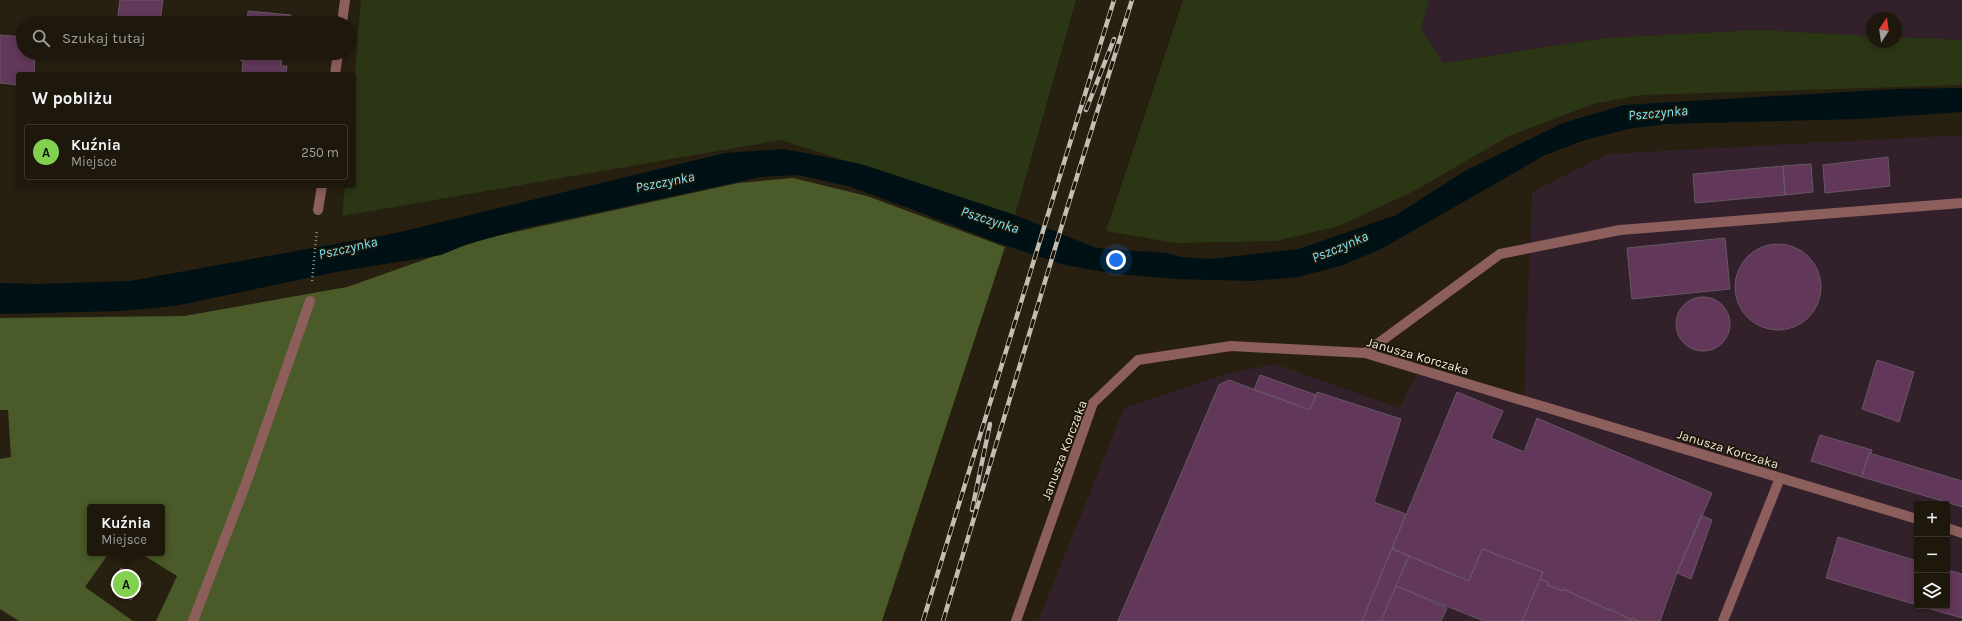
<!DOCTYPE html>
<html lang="pl">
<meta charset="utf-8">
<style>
body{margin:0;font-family:Karla,sans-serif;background:#2a241a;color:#f1f3f6}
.controls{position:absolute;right:12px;bottom:12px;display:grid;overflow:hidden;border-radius:4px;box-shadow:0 2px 6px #0003}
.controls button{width:36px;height:36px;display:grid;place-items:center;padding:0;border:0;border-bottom:1px solid #3b362d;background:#1d170c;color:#f1f3f6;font:20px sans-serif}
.compass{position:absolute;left:1866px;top:12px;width:36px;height:36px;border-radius:50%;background:#1d170c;box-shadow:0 2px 6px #0003;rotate:13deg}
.you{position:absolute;left:1116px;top:260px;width:14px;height:14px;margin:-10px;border:3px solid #fff;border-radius:50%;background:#1a73e8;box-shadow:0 0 0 6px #1a73e833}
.badge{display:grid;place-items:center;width:26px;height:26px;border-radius:50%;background:#81d050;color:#111;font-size:13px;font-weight:700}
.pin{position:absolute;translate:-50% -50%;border:2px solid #fff;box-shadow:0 1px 4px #0006}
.popup{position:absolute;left:87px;top:504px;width:78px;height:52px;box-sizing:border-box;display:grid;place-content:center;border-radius:4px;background:#1d170c;filter:drop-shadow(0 1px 3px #0005);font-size:13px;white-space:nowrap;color:#a09f9d}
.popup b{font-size:15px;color:#f1f3f6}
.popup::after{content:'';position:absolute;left:50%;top:100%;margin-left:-8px;border:8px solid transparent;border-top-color:#1d170c}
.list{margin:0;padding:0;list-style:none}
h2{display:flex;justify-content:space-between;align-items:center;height:52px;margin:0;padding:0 16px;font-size:17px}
h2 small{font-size:13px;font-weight:400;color:#a09f9d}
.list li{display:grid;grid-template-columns:26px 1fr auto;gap:12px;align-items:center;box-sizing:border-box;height:56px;margin:0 8px 8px;padding:0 8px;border:1px solid #3b362d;border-radius:4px}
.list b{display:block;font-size:15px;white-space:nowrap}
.list p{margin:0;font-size:13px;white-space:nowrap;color:#a09f9d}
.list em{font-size:13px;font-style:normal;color:#a09f9d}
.icon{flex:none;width:22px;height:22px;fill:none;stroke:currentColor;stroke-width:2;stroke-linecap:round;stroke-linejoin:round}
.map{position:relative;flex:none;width:1962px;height:621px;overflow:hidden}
.search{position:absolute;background:#1d170c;box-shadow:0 2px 6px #0003;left:16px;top:16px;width:340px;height:44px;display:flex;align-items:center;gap:10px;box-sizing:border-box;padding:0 14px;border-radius:22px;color:#a09f9d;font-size:15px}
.panel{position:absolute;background:#1d170c;box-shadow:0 2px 6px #0003;left:16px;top:72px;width:340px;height:116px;border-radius:4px}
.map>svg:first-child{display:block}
</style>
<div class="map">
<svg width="1962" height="621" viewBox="0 0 1962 621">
<rect width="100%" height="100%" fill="#271f10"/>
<path fill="#32212a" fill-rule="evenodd" d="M1429,0H1962V40L1896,37V18H1872V36L1759,30L1605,38L1442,63L1421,30Z
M1962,135V621H1038L1124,408L1225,374L1275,364L1399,408L1417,374L1524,401L1532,192L1607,154ZM1917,504H1947V606H1917Z"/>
<path fill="#2b3615" d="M361,0H1076L1015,215L781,140L342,216L345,186H354V83Z
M1183,0H1429L1421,30L1443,63L1605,38L1759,30L1872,36V42H1896V37L1962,40V85L1641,95L1593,104L1509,136L1416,190L1339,226L1276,241L1175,243L1106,231Z"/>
<path fill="#4a5a29" d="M793,178L867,196L1005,247L882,621H156L177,576L140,553H162V507H90V553H109L85,587L133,621H19L0,609V459L11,457L8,410H0V318L184,316L347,287L483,239L738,183Z"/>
<path fill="#001115" d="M1962,88V112L1859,119L1666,124L1628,129L1585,140L1545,155L1381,249L1340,266L1298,277L1251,281L1176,279L1117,274L1065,265L998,243L914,210L848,186L798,175L761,177L525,228L465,245L441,255L336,272L175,306L119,311L0,314V283L37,284L130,281L396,233L725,153L784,149L861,164L1012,214L1096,248L1166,253L1181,257L1211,259L1299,249L1396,215L1465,171L1563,123L1624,105L1896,89Z"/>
<path fill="#613859" stroke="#685764" d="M120,0H163L160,23H117Z
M248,11L291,15V23H247Z
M0,35L23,37V53H35L34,74H18V85L0,83Z
M240,53H282L281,66H287L286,74H242L243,61L240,60Z
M1888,157L1890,186L1825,193L1823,165Z
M1811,164L1813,192L1785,195L1783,166Z
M1783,166L1785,195L1695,203L1693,174Z
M1725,238L1730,289L1632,299L1627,248Z
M1735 287a43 43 0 1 1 86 0a43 43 0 1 1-86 0Z
M1676 324a27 27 0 1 1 54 0a27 27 0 1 1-54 0Z
M1877,360L1914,372L1899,422L1862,409Z
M1260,375L1316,395L1310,410L1254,390Z
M1229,380L1310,410L1317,392L1401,419L1374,502L1406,514L1362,621H1118L1219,385Z
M1457,392L1503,411L1491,438L1524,452L1537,418L1712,493L1677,573L1660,621H1639L1632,618L1631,620L1610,609L1609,610L1563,589V591L1547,585L1548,582L1540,579L1543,572L1482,549L1469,581L1392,549Z
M1820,435L1872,450L1871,454L1869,453L1862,477L1811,461Z
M1869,453L1962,481V507L1862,477Z
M1701,515L1712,520L1691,579L1677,573Z
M1838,537L1917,561V605L1826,578Z
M1392,548L1409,556L1381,621H1362Z
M1482,549L1543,572L1522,621H1484L1396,586L1409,556L1469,581Z
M121,568L143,583L131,600L110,585Z
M1947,570L1962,574V618L1920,606H1947Z
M1540,579L1548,582L1547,585L1563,591V589L1609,610L1610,609L1631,620L1632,618L1639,621H1522Z
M1396,586L1447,608L1441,621H1381Z"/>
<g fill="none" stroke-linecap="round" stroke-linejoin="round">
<path stroke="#948d81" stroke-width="2.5" stroke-dasharray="1 3" stroke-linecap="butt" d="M312,281L317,229"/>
<path stroke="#8c5e5c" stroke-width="10" d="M342,23L345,0
M335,74L338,53
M318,210L322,186
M1365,353L1500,254L1620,230L1962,203
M1947,528L1962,533
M193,621L245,486L310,301
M1016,621L1093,403L1138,360L1231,346L1365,353L1917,519
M1723,621L1780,478"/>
<defs>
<path id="rail" d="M1086,110L1114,39
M972,510L990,424
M923,621L1114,0
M943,621L1065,215L1132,0"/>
</defs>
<use href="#rail" stroke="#c3bdb2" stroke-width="4.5"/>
<use href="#rail" stroke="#1e1507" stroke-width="3" stroke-dasharray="9" stroke-linecap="butt"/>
</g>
<g text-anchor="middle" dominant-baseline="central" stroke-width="3.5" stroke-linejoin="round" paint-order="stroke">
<g font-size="13" fill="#efe9df" stroke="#1e1507">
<text transform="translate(1418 356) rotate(16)">Janusza Korczaka</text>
<text transform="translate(1728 449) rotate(17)">Janusza Korczaka</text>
<text transform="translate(1064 450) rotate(-69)">Janusza Korczaka</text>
</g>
<g font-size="14" font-style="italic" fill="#79e7fb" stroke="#1e1507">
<text transform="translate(1658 113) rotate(-5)">Pszczynka</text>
<text transform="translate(665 182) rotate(-11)">Pszczynka</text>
<text transform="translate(990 220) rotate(18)">Pszczynka</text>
<text transform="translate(1340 247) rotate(-23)">Pszczynka</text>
<text transform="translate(348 248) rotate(-13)">Pszczynka</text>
</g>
</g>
</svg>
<div class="controls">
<button>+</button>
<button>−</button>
<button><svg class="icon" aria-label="layers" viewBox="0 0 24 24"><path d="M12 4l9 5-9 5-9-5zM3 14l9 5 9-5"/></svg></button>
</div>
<svg class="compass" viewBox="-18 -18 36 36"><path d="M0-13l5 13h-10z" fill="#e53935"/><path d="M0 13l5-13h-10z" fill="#a09f9d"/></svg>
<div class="you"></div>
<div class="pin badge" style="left:126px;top:584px">A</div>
<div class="popup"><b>Kuźnia</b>Miejsce</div>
<div class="search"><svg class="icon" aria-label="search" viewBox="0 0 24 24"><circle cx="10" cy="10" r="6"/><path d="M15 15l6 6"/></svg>Szukaj tutaj</div>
<section class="panel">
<h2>W pobliżu<small></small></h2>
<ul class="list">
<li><span class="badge">A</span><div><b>Kuźnia</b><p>Miejsce</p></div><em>250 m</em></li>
</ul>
</section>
</div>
